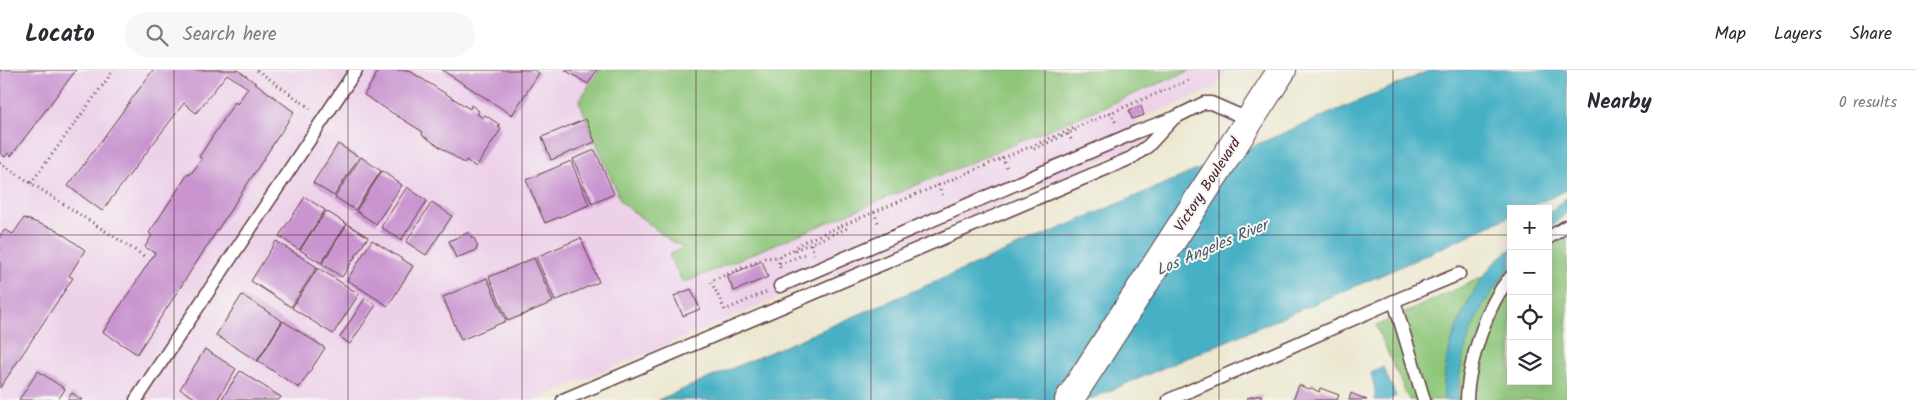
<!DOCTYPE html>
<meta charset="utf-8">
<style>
body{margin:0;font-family:Kalam,sans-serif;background:#f7f7f7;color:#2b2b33}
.controls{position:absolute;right:15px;bottom:15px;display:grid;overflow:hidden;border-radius:0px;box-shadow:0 2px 12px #0003}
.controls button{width:45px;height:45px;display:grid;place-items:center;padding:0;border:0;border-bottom:1px solid #e1e1e2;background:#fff;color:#2b2b33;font:25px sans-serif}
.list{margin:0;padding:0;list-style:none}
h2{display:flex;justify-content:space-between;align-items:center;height:65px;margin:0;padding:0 20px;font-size:21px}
h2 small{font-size:16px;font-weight:400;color:#7c7c81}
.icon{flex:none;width:28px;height:28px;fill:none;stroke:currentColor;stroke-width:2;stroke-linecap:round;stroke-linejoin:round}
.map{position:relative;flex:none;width:1567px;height:330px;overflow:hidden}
header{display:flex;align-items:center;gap:30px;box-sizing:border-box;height:70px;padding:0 25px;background:#fff;border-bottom:1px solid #e1e1e2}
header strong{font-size:24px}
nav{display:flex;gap:28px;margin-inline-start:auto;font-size:18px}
.search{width:350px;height:45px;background:#f7f7f7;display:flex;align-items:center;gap:12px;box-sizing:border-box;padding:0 18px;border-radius:28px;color:#7c7c81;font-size:19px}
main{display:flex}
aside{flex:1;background:#fff}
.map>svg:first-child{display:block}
</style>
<header>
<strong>Locato</strong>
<div class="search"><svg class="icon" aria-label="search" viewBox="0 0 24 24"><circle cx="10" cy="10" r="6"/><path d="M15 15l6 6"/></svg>Search here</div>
<nav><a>Map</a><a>Layers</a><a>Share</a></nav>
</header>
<main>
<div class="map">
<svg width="1567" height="330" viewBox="0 0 1567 330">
<rect width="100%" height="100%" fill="#f6f6f2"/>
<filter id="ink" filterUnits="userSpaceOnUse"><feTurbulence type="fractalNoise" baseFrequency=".02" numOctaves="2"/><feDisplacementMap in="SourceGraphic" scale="10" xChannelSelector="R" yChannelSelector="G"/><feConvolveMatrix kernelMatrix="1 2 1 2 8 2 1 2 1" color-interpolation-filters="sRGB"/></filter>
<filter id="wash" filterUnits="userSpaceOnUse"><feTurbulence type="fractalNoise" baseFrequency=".0096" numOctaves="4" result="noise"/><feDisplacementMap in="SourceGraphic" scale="20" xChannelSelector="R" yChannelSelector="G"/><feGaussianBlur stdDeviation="1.12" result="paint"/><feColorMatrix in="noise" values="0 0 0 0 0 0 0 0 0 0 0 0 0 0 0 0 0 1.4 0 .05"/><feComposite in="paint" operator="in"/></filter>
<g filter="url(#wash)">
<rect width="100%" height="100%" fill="#ece8d0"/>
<path fill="#edd1e9" d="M0,0H1226L1215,18L1136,51L1145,72L536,330H0Z"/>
<path fill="#8ec679" stroke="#6c7252" d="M599,0H1191L683,213L669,185L684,177L672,172L621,132L579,31Z
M1567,168V330H1409L1376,256L1511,194V311H1548V177Z"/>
<path fill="#46b0c5" stroke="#486878" d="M1431,0H1567V120L1526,139H1511V146L1391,201L1088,330H658Z
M1567,127V143L1548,159V144Z
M1511,179C1511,184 1512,189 1511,194C1510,198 1487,229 1483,236C1469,260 1456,302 1459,330H1444C1440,287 1463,234 1488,200C1494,192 1503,185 1511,179Z
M1383,297L1396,326L1389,330H1375V320L1371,303Z"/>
<g id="blocks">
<path fill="#c994cf" d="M0,0H76L11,86L8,83L5,87L0,83Z
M153,0H238L294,42L137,284L103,262L155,183L145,177L152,165L149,163L188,104L190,105L202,89L199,87L235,32L237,34L248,18L227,4L196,43L184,33L102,141L68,116Z
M379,0H408L470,39L471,35L479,41L477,44L483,48L485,45L500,55L498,57L501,59L476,97L466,90L464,93L422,65L423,62L364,25Z
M442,0H535L539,3L512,45Z
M565,0H597L588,14Z
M1141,36L1144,45L1132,49L1129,40Z
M586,49L595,72L551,90L542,67Z
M338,74L359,87L334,126L313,113Z
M595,80L614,124L592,134L573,89Z
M361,87L381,101L355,140L335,127Z
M571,91L589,135L545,153L526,110Z
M382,101L402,115L376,154L356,141Z
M407,117L427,131L401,170L381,157Z
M305,127L325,140L299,180L279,166Z
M432,132L452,146L426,185L406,172Z
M326,141L347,154L321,193L300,180Z
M24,148L57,160L85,180L69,206L73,208L0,318V165L5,160L13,164Z
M347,154L368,167L342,207L322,194Z
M469,162L472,168H474L478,177L476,178L477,180L456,188L449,171Z
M581,168L599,212L555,231L536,187Z
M372,170L413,196L388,236L347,210Z
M276,171L317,197L291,237L251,211Z
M534,188L553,232L508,251L489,207Z
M762,191L768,207L734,221L727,206Z
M318,198L359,224L333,264L292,238Z
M487,208L506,251L461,270L443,227Z
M691,219L700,239L683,246L674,226Z
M242,225L282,251L257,291L216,265Z
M365,228L376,235L350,274L340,267Z
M283,251L325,278L299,318L258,291Z
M205,279L236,299L217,330H198L180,319Z
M38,301L65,319L58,330H19Z
M240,301L281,327L279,330H221Z
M1299,315L1308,319L1312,318L1319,322L1320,318L1339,325L1337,330H1293Z
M72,323L82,330H67Z
M1351,323L1367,330H1349Z
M1261,325L1262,330H1247V328Z"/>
</g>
</g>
<g filter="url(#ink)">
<use href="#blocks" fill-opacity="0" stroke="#623d44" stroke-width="1"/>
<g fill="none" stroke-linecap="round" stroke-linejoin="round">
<defs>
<path id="lane" d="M1548,168L1567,156
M780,216L1136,62L1174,48L1204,33H1211L1250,50
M1394,231L1424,330
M136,330L356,0
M563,330L1131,88L1148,76L1174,48
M1169,330L1394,231L1459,204
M1467,330C1468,295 1487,232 1511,207"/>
<path id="primary" d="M1069,330L1282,0"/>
</defs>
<use href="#lane" stroke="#623d44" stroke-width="15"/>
<use href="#primary" stroke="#623d44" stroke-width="30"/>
<path stroke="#623d44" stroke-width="3" stroke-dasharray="1 4" stroke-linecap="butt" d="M257,0L311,39
M1110,42L1116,53
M1068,64L1072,71
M1034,79L1078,59
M1002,87L1008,100
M0,93L147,188
M31,113L114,0
M938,115L944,128
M874,142L879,155
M811,174L814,184
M795,180L850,157
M778,187L780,198
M780,194L805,184L806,186
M766,222L725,240L711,211L765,188L778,187L790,182L803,172L1189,10"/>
<use href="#lane" stroke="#fff" stroke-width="12"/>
<use href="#primary" stroke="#fff" stroke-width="28"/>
</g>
</g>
<path fill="none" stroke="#4a1f2b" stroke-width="1" stroke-opacity="0.55" d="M174,0V330M348,0V330M522,0V330M696,0V330M871,0V330M1045,0V330M1219,0V330M1393,0V330M0,165H1511M1548,165H1567"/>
<g text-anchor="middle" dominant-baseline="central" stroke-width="4" stroke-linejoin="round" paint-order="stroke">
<g font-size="15" fill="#4a1f2b" stroke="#f6f6f2">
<text transform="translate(1208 115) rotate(-57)">Victory Boulevard</text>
</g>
<g font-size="16" font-style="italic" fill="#485969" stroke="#f6f6f2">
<text transform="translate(1212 178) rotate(-23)">Los Angeles River</text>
</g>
</g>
</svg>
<div class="controls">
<button>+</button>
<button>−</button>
<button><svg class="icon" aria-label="locate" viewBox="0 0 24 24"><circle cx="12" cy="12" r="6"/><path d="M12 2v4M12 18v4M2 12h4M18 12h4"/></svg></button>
<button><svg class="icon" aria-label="layers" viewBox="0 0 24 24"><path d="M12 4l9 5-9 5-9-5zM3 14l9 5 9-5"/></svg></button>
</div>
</div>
<aside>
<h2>Nearby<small>0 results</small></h2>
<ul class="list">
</ul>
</aside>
</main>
